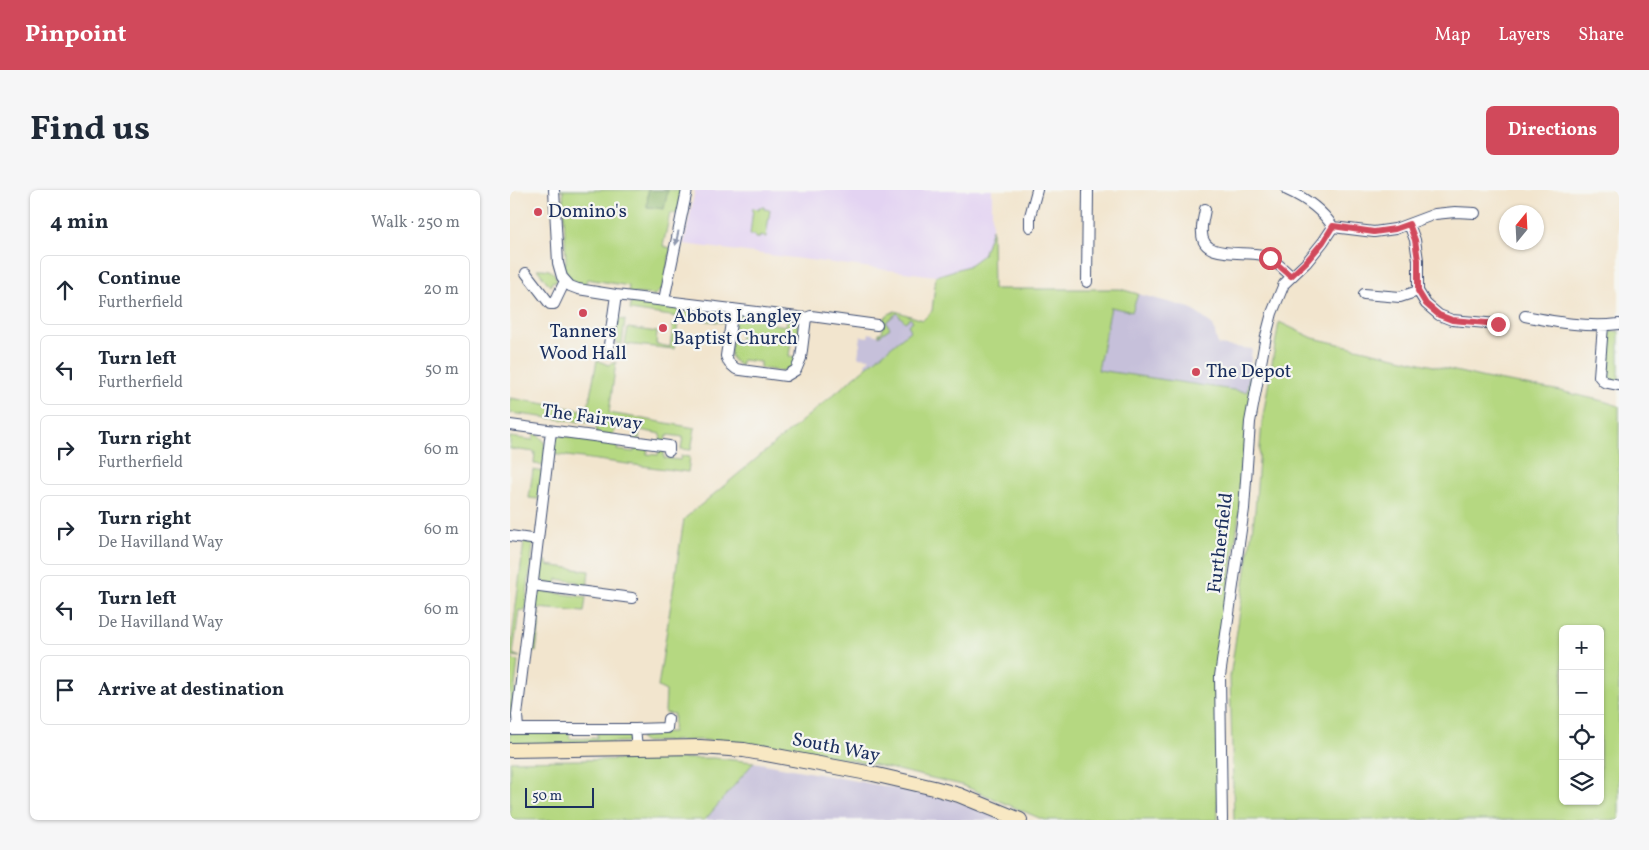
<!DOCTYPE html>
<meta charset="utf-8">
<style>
body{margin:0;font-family:Vollkorn,serif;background:#f6f6f7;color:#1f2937}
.controls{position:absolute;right:15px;bottom:15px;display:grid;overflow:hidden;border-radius:8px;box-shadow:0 1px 4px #0004}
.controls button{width:45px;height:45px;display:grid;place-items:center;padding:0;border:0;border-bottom:1px solid #e0e1e3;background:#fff;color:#1f2937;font:25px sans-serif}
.compass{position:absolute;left:989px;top:15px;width:45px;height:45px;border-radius:50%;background:#fff;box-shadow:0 1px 4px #0004;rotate:18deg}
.scale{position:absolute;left:15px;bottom:12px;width:69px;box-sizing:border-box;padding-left:5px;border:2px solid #1b2f5e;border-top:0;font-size:14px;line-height:18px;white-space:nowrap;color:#1b2f5e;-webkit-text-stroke:4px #f6f6f2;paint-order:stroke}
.stop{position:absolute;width:15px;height:15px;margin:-11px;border:4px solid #d1495b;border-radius:50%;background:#fff}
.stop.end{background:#d1495b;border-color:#fff;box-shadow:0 1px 5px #0008}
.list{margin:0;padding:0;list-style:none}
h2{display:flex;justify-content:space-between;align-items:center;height:65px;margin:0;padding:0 20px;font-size:21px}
h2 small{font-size:16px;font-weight:400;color:#747a83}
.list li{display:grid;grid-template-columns:32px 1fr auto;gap:15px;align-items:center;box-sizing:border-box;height:70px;margin:0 10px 10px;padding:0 10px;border:1px solid #e0e1e3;border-radius:8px}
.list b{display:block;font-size:19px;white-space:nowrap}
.list p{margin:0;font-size:16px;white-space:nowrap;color:#747a83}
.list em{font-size:16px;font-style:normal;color:#747a83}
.icon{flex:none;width:28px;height:28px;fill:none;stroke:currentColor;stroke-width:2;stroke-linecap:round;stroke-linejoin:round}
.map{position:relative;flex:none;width:1109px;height:630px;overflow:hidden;border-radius:8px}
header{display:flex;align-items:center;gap:30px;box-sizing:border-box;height:70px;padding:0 25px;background:#d1495b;color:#fff}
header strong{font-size:24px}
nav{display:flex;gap:28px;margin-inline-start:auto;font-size:18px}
.intro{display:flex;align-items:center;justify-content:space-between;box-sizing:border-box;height:120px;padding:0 30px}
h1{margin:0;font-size:35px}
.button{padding:12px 22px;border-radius:8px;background:#d1495b;color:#fff;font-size:18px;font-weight:700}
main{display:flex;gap:30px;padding:0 30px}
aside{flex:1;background:#fff;border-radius:8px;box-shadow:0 1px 4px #0004}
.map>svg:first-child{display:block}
</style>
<header>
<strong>Pinpoint</strong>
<nav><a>Map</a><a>Layers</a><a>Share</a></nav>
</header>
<div class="intro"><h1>Find us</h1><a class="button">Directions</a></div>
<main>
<aside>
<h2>4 min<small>Walk · 250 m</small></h2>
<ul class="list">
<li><svg class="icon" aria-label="ahead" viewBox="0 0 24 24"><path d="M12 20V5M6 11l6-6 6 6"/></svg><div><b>Continue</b><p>Furtherfield</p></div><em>20 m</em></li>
<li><svg class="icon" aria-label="left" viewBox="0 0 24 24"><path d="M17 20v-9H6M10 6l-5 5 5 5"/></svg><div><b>Turn left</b><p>Furtherfield</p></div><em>50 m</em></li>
<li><svg class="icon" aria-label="right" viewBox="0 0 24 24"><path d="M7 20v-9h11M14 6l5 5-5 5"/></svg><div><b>Turn right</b><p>Furtherfield</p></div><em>60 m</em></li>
<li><svg class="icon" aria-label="right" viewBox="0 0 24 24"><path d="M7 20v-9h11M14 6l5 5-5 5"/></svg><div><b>Turn right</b><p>De Havilland Way</p></div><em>60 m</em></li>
<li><svg class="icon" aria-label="left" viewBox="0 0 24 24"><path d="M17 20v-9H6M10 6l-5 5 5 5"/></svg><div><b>Turn left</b><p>De Havilland Way</p></div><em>60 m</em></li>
<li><svg class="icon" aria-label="arrive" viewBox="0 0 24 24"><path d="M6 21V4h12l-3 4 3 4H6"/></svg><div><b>Arrive at destination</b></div></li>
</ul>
</aside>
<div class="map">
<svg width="1109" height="630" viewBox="0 0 1109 630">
<rect width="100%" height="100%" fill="#f6f6f2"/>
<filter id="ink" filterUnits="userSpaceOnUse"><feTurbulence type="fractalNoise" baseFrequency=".02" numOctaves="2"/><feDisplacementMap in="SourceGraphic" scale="10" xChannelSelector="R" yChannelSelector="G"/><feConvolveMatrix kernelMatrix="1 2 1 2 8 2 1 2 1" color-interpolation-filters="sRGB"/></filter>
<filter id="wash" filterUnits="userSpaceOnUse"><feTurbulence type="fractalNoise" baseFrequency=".0096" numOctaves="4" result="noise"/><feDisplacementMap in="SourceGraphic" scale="20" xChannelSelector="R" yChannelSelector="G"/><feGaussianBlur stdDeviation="1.12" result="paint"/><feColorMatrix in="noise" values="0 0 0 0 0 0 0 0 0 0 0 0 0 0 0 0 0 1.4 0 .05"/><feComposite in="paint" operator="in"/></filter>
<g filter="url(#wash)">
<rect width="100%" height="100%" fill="#f2e5ce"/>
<path fill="#e3d3f2" d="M185,0H482V39L473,65L458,76L426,86L174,54Z"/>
<path fill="#c6c0da" d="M628,104L680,118L703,135L708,155L742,159L737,202L588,180L601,117L622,122Z
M387,123L395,132L400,128L403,131L402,140L358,177L355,174L360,168L348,167L351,146L358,147L359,143L369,146L372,144L376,132Z
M244,572L422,605L446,611L491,630H195Z"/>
<path fill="#b5d881" stroke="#688470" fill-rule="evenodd" d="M49,0H174L168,24L160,23L153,56L161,58L153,98L145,105L118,103L119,96L77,89L75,95C62,93 57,85 52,73H56L53,1Z
M249,17H254V19L260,20L256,47L250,46V48H245V45H240L243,18L249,19Z
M482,39L483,99H610L628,104L622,122L601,117L588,180L737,202L740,180L745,185L730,318L707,486L708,630H534L452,595L366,575L259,555L190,550L133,552L131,550V544L134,542H163L164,524L155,523L156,501L148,497L174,329L401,140L398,135L403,131L400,128L395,132L387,123L376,132L380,138L369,146V143L372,142L374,133L373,130L377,125L385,121L413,130L422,121L426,86L458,76L473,65Z
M27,79C37,79 43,79 47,89L46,92L43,91L40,96Z
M122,112L170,119L164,159L115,154L118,138L147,142L146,154L160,157L163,135H167L168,127L120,120L121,114Z
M176,120L210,124L216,128V133L175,128Z
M228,124L257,126V133L276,136L277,129L287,133L290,144H282L279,166L287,167C279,187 267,180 250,178V172L232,170L231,176C218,168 220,164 222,150L230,151L231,140L224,139L226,127Z
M109,129L115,130L112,154L107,153L104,146L107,130Z
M769,132L803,148L975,188L1046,200L1093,211L1109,216V630H724L720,487L745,321L752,232ZM1053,439H1090V611H1053Z
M1109,141V192L1097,191L1094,184L1098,145L1099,142Z
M87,170L98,175L106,172L99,223L185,238L181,260L171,259L173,247L159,245L156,247L155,253L150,252L151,244L130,240L129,249H124L125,240L105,236L103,246L86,244L87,234L75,232Z
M0,208L72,220L70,232L1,223L0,225Z
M24,243C39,249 35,262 34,275L24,274L25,262L0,259V247L23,250Z
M50,245L108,252L107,260L124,262L126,255L138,256L137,264L148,265L150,258L154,261V268L170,270L171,266L180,267L178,282L42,264L45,249Z
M23,280L33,282L28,309L19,308Z
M14,351L20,353L23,356L15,421L9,420L3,464L10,467L1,466L0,464Z
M31,371H37V375L79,381L77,399L68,398V392L47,389L46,395L34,392L29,386L30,382Z
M31,401L76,407L74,422L28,418L27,423L31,424V425H24L26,406Z
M24,429L30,430L26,462L19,460Z
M0,469L8,471L1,529L0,530Z
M59,542L60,549L87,548V542L119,543L120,546L118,552L0,555V543Z
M203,568L244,572L195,630H0V571Z"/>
<path fill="#90b86f" stroke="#567466" d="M138,0H158L154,19L137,17Z"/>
</g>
<g filter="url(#ink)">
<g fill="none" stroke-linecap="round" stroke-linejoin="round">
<defs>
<path id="street" d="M44,0L48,73L52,87L60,96L68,99L106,105L296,128L291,168L286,180L276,186L231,180L226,179L219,173L216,166L223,119
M777,0C795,8 812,20 823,37
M695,19C694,27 691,35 692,43C692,70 734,60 752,65C763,68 772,78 781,86
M899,34L905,50L908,70V101L916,114L929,125L942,130L988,134
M520,37V26L527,0
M16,83L40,114H44L55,91
M577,92L578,0
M854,104L890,107L908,101
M154,110L177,0
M1015,126C1046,132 1077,138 1109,134
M296,128L301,126L367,135
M1093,136L1089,186L1094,192L1109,195
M99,155L106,105
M0,235L159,256V261
M0,346L28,350
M22,395L122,408
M0,539H125L127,557
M8,539L7,525L41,241
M125,539L157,538L158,529
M712,630L710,486L734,319L740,232L756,146L762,123L774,94L796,73L813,52L823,37L864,42L885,39L925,24L945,22L965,23"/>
<path id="secondary" d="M0,560L190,557L234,560L363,584L424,598L449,605L510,630"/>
</defs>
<use href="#street" stroke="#3b4a6f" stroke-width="12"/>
<use href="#secondary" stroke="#3b4a6f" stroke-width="16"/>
<use href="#street" stroke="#fff" stroke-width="10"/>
<use href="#secondary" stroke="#f8e8c3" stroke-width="14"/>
</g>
<defs><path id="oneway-solid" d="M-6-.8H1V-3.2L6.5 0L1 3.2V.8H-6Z" transform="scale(1.25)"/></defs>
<use fill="#8d97ae" href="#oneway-solid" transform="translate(167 48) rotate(102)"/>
</g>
<g fill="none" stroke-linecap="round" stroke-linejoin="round" filter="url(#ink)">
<path stroke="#d1495b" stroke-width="6" d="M760,68L781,86L796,72L813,52L823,36L864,42L885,39L899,34L905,50L908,70V101L916,114L929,125L942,130L988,134"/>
</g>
<g fill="#d1495b" stroke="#f6f6f2" stroke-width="2">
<circle cx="28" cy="22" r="5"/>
<circle cx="73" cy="123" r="5"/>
<circle cx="153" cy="138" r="5"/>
<circle cx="686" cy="182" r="5"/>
</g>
<g text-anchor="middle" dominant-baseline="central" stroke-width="4.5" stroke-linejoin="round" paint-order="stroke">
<g font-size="19" fill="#1b2f5e" stroke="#f6f6f2" text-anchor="start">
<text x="38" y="22">Domino's</text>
<text x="163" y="127">Abbots Langley<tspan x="163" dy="22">Baptist Church</tspan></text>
<text x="73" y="142" text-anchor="middle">Tanners<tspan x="73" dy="22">Wood Hall</tspan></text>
<text x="696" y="182">The Depot</text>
</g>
<g font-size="19" fill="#1b2f5e" stroke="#f6f6f2">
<text transform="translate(82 228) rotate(8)">The Fairway</text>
<text transform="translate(711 353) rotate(-83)">Furtherfield</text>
<text transform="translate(326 558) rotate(11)">South Way</text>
</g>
</g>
</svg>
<div class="controls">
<button>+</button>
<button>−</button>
<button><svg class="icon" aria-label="locate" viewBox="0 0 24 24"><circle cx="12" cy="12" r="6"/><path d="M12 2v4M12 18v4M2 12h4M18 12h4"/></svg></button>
<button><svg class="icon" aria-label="layers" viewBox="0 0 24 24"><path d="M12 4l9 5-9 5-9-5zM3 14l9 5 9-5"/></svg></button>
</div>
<svg class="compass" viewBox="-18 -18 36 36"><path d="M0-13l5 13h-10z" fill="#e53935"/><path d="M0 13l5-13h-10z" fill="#747a83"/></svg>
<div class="scale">50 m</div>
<div class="stop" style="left:760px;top:68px"></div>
<div class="stop end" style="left:988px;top:134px"></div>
</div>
</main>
